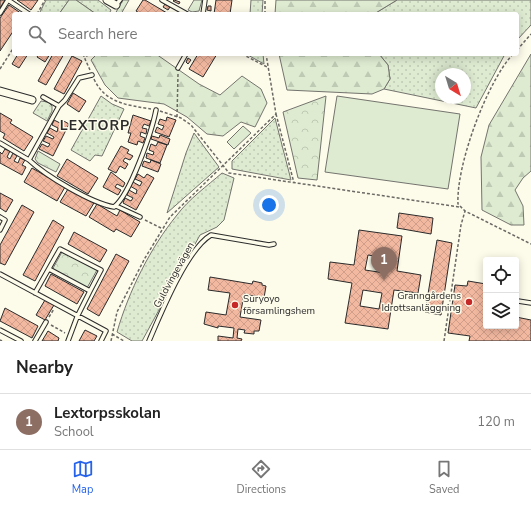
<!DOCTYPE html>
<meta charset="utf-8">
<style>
body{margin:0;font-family:"Nunito Sans",sans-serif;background:#f2f2f2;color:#222}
.controls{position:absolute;right:12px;bottom:12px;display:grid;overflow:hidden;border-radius:4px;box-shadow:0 2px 10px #0003}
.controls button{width:36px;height:36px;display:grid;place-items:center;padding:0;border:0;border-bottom:1px solid #e0e0e0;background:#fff;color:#222;font:20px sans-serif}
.compass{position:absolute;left:435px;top:68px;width:36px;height:36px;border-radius:50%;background:#fff;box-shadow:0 2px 10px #0003;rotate:142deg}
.you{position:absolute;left:269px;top:205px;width:14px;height:14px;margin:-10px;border:3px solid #fff;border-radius:50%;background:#1a73e8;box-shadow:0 0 0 6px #1a73e833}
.badge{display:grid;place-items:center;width:26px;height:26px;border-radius:50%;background:#2563eb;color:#fff;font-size:13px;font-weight:700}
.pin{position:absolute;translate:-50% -33px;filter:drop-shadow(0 1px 2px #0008)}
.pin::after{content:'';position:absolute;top:21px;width:14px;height:12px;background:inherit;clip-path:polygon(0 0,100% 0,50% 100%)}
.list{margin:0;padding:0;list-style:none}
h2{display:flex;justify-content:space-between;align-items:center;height:52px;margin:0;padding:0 16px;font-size:17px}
h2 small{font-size:13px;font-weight:400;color:#767676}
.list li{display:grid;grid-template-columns:26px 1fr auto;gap:12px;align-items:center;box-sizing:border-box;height:56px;padding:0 16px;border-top:1px solid #e0e0e0}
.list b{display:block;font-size:15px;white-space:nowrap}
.list p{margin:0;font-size:13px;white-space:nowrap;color:#767676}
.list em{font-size:13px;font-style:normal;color:#767676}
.icon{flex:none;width:22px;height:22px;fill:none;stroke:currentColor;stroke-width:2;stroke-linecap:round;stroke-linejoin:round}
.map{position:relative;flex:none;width:531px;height:341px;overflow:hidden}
.search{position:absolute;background:#fff;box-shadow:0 2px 10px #0003;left:12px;right:12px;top:12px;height:44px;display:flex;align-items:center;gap:10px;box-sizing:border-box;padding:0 14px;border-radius:4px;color:#767676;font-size:15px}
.sheet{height:108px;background:#fff}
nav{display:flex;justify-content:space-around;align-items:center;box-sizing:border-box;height:56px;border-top:1px solid #e0e0e0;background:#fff;font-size:11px;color:#767676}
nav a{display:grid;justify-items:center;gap:2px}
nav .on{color:#2563eb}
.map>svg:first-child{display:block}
</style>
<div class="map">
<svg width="531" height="341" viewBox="0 0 531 341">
<defs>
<pattern id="grass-dots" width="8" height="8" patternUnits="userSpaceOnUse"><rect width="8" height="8" fill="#deebd1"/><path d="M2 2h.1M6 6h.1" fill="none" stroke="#bfcab4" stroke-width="1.8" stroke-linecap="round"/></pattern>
<pattern id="forest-firs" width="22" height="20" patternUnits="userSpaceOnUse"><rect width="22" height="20" fill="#deebd1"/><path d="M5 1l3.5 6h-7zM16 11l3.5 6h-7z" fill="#bfcab4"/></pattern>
<pattern id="park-crowns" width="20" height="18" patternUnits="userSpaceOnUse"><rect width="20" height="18" fill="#deebd1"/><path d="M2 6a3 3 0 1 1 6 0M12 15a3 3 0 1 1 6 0" fill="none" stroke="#bfcab4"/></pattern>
<pattern id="building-cross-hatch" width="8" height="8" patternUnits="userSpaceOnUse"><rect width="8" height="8" fill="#f2b8a0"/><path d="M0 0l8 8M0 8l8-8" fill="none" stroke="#d09e8a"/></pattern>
</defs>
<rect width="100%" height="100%" fill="#fdfbea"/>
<path fill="url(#grass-dots)" stroke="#74746e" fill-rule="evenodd" d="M46,0H69L59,14H39Z
M76,0H98L111,10L109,14H96Z
M123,0H129L121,14H115Z
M251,0H263L262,14H250Z
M397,0H531V25L517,40V14H374Z
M246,54H263L264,64Z
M379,54H505L476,108L384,89L390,79L388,65ZM441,74H465V98H441Z
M101,96L112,104L124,109L102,156L95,155L90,161L71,150Z
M41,101L48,102L52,106V111L47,121L33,113Z
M275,118L291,180L232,169V161Z
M194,133L219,167L167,213L186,153Z
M222,173L234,178L224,220L217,227L200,235L142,341H132L117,332C129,291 150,248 177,215C189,199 207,186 222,173Z"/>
<path fill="url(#forest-firs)" stroke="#74746e" d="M276,0H397L374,14H275Z
M97,54H156L199,84L220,95L242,76L261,89L267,103L255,127L241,122L223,136L207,134L187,117L164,104L118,98L105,85L91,60Z
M279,54H379L388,65L390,79L384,89L372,94L287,90Z
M531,54V171L523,178L515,190L523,206L524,225H511L482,210L481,157L489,125Z"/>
<path fill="url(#park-crowns)" stroke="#74746e" d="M194,0H202L199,11L192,12L188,10Z
M326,96L317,180L298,178L283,112Z
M38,151L60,164L56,172L38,163L35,159Z
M62,252L97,270L87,288L52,270Z"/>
<path fill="#deebd1" stroke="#74746e" d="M69,0H76L96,14H59Z
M337,96L460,114L448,189L325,172Z
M243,126L251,133L234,149L227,142Z"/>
<path fill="url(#building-cross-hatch)" stroke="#2b2b2b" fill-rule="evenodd" d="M0,0H5L0,8Z
M17,0H38L31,10Z
M143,0H145L167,13L166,14H141L136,11Z
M174,0L180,2L179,4L173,1Z
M216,0H232L230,14H214Z
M165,4L170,7L168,10L163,7Z
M9,5L22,14H14V30L0,51V18Z
M208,6H211V11L207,10Z
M18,54H28L19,68L12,64Z
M39,54H50L45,62L37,57Z
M53,54H64L46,85L38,81Z
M198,54H217L203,77L189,69Z
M72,56L82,61L64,94L54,89Z
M188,58L191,60L188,64L186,62Z
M73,93L86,101L79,112L67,104Z
M0,113L12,120L10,123L33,137L24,151L3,138L5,134L0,131Z
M133,115L151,121L149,126L144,124L142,128L147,129L146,134L141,132L140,136L145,138L143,143L138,141L137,145L128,142L131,133H128Z
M167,117L176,120L169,137L155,132L157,127L162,130L164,126L158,124L160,119L166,121Z
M54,120L60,123L62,120L69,124L53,156L39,149L42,144L48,147L50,144L43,141L46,136L53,139L54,137L47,133L50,128L57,132L58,128L52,125Z
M160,135L170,139L168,145L151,139L152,136L159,138Z
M158,142L167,145L160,163L146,158L147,153L153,155L154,152L149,150L151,144L156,146Z
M121,146L129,150L127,153L133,156L130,160L125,158L123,161L128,164L125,169L120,166L116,173L108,169Z
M5,149L10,151L7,157L10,159L13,153L17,156L14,161L18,163L20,158L25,160L22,165L26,167L22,175L0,163V152L2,154Z
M67,159L98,178L88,194L57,176Z
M151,160L161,164L158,172L142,166L144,161L150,163Z
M32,168L65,187L57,201L24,182Z
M111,172L125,183L123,187L117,184L115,187L121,190L118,195L103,187Z
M138,174L144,178L147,174L154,178L136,210L123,203L125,198L131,201L133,198L127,195L129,190L136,194L137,190L130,186L133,182L140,186L142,182L135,179Z
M68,189L94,203L86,216L60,202Z
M0,193L13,200L6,212L0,208Z
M97,204L117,216L120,210L140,222L131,237L116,229L114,232L89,217Z
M22,205L34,212L5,265L0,263V245Z
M399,213L433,218L431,234L397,228Z
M53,220L64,227L35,281L23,275Z
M359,230L402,236L397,271L421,275L418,293L394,290L388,329L345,323L352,283L328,279L330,262L354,265ZM368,255L387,258L385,273L365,270ZM363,290L382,293L379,309L360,306Z
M74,232L107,250L100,262L68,244Z
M437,240L452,243L441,315L425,312Z
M116,254L129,261L99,316L87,309Z
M51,274L84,292L77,304L45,286Z
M210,277L252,284L253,281L262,283V285L266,286L264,298L244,294L240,317L261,320L259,331H254V334L244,333L245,330L238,329L237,338L242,339L241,341H218V336L233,338L234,328L218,326V328L204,324L206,312L226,315L230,293L208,290Z
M468,281L486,284V326H516V317L531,320V341H469L470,336L448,333L455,285L467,286Z
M45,300L54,305L45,320L36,315Z
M5,308L38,326L32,338L0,321Z
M85,330L97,336L94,341H79Z
M48,331L59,338L58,341H42Z"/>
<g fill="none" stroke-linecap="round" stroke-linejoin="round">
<defs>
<path id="lane" d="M8,0L29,14
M162,0L187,14
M116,5L120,0
M0,13L8,0
M203,14L205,0
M178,68L186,54
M43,97L59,106L65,100L79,78L92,75
M0,143L29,160L59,106
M29,160C46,176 91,203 114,207C130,195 152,131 156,110
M116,206L140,217
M0,217L5,220L0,230
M0,274L106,331L101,341
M35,293L60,249L101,270L90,291L49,269
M518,301L531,303
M0,330L21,341
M35,341L46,322
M68,341L77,317L90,291
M149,341C161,313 187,249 211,235L269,245L274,244"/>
<path id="street" d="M107,0L116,5
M0,91L32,100"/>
</defs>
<use href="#lane" stroke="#2b2b2b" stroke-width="5.5"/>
<use href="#street" stroke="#2b2b2b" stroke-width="9"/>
<path stroke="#6a6964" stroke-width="1.5" stroke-dasharray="3 2" stroke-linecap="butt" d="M37,14L45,0
M265,14V0
M517,50L531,34
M83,54L85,59
M88,54L85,59L90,70
M242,54L267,67
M513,54C487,82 456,165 458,204L465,211L531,244
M0,69L14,47
M94,79C105,103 127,105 151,109
M160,111L181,118L191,125L229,173L459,207
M276,114L294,183
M177,117L178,74
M145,220L161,228
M49,317L54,309
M51,325L65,333
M112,334L124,341
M0,340L2,341
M111,341L117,312L145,258L170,217L276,114L266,54
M444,341L461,225L465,211"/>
<use href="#lane" stroke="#fdfbea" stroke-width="3.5"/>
<use href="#street" stroke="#fdfbea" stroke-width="7"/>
</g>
<g fill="#c62828" stroke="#fdfbea" stroke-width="1.5">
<circle cx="469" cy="302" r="4"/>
<circle cx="235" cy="305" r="4"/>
</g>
<g text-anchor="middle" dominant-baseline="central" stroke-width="3" stroke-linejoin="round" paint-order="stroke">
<g font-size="10" fill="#2b2b2b" stroke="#fdfbea">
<text transform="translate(174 275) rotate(-61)">Guldvingevägen</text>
</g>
<g font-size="10" fill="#2b2b2b" stroke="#fdfbea" text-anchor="end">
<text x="461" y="296">Granngårdens<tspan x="461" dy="12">Idrottsanläggning</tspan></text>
<text x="243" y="299" text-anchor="start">Suryoyo<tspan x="243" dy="12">församlingshem</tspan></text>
</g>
<g font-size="14" font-weight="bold" letter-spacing="1" fill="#2b2b2b" stroke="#fdfbea">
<text x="95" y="125">LEXTORP</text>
</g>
</g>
</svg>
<div class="controls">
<button><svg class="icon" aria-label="locate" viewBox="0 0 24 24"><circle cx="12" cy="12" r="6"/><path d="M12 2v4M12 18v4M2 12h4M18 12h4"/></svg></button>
<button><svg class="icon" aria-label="layers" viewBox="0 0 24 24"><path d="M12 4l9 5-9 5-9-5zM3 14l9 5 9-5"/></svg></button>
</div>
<svg class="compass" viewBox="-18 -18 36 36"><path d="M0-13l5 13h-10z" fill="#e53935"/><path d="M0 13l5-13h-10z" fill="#767676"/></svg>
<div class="you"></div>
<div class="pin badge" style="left:384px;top:280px;background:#8d6e63">1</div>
<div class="search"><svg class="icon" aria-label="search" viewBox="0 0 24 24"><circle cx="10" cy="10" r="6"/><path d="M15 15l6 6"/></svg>Search here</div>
</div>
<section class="sheet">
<h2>Nearby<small></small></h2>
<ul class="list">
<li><span class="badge" style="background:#8d6e63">1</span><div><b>Lextorpsskolan</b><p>School</p></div><em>120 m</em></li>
</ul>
</section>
<nav>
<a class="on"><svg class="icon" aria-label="map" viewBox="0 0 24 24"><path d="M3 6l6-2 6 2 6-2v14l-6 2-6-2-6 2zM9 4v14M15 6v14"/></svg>Map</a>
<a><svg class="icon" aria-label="directions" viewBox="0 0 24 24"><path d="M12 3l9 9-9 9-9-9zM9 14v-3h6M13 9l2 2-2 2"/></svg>Directions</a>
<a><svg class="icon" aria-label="saved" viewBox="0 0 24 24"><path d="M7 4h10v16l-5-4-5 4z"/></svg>Saved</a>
</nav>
